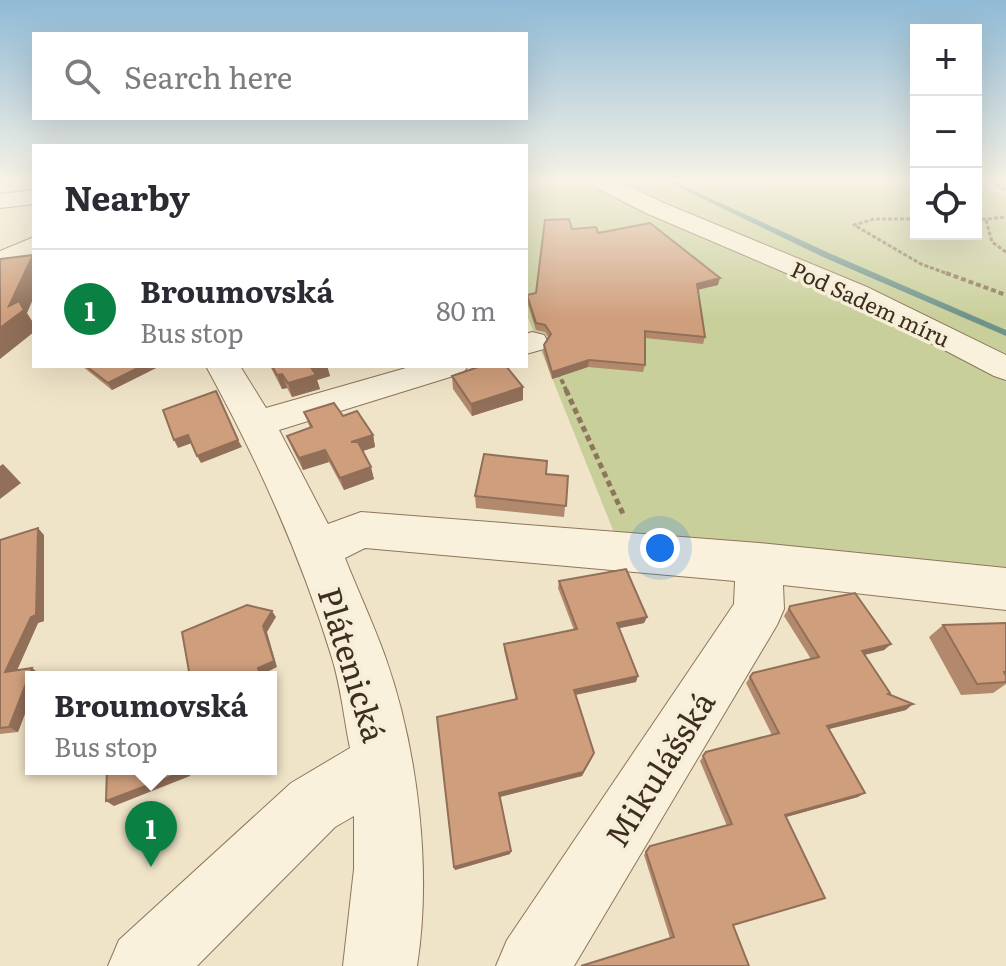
<!DOCTYPE html>
<meta charset="utf-8">
<style>
body{margin:0;font-family:Literata,serif;background:#f2f2f3;color:#2b2b33}
.controls{position:absolute;right:24px;top:24px;display:grid;overflow:hidden;border-radius:0px;box-shadow:0 8px 32px #0002}
.controls button{width:72px;height:72px;display:grid;place-items:center;padding:0;border:0;border-bottom:2px solid #e1e1e2;background:#fff;color:#2b2b33;font:40px sans-serif}
.you{position:absolute;left:660px;top:548px;width:28px;height:28px;margin:-20px;border:6px solid #fff;border-radius:50%;background:#1a73e8;box-shadow:0 0 0 12px #1a73e833}
.badge{display:grid;place-items:center;width:52px;height:52px;border-radius:50%;background:#0b8043;color:#fff;font-size:26px;font-weight:700}
.pin{position:absolute;translate:-50% -66px;filter:drop-shadow(0 2px 4px #0008)}
.pin::after{content:'';position:absolute;top:42px;width:28px;height:24px;background:inherit;clip-path:polygon(0 0,100% 0,50% 100%)}
.popup{position:absolute;left:25px;top:671px;width:252px;height:104px;box-sizing:border-box;display:grid;place-content:center;border-radius:0px;background:#fff;filter:drop-shadow(0 2px 6px #0005);font-size:26px;white-space:nowrap;color:#7c7c81}
.popup b{font-size:30px;color:#2b2b33}
.popup::after{content:'';position:absolute;left:50%;top:100%;margin-left:-16px;border:16px solid transparent;border-top-color:#fff}
.list{margin:0;padding:0;list-style:none}
h2{display:flex;justify-content:space-between;align-items:center;height:104px;margin:0;padding:0 32px;font-size:34px}
h2 small{font-size:26px;font-weight:400;color:#7c7c81}
.list li{display:grid;grid-template-columns:52px 1fr auto;gap:24px;align-items:center;box-sizing:border-box;height:120px;padding:0 32px;border-top:2px solid #e1e1e2}
.list b{display:block;font-size:30px;white-space:nowrap}
.list p{margin:0;font-size:26px;white-space:nowrap;color:#7c7c81}
.list em{font-size:26px;font-style:normal;color:#7c7c81}
.icon{flex:none;width:44px;height:44px;fill:none;stroke:currentColor;stroke-width:2;stroke-linecap:round;stroke-linejoin:round}
.map{position:relative;flex:none;width:1006px;height:966px;overflow:hidden}
.search{position:absolute;background:#fff;box-shadow:0 8px 32px #0002;left:32px;top:32px;width:496px;height:88px;display:flex;align-items:center;gap:20px;box-sizing:border-box;padding:0 28px;border-radius:0px;color:#7c7c81;font-size:30px}
.panel{position:absolute;background:#fff;box-shadow:0 8px 32px #0002;left:32px;top:144px;width:496px;height:224px;border-radius:0px}
.map>svg:first-child{display:block}
</style>
<div class="map">
<svg width="1006" height="966" viewBox="0 0 1006 966">
<rect width="100%" height="100%" fill="#f0e4c8"/>
<path fill="#c9cf9b" d="M526,182H588L672,225L855,295L1006,376V587L617,540L526,313Z
M621,182H720L725,188L779,182H916V234H976V184L1006,197V360L889,302Z"/>
<g fill="none" stroke-linecap="round" stroke-linejoin="round">
<path fill="#6f938a" fill-rule="evenodd" d="M668,182H675L829,253L1006,330V336L823,257Z"/>
<defs>
<path id="minor" d="M592,182H620L664,203L867,287L1006,355V380L994,376L847,299L646,213L595,187Z
M34,190V204L0,208V194Z
M34,237V255L0,269V251Z
M532,332L544,335L548,342L544,349L526,354V334Z
M206,366H240L266,408L413,366H468L463,373L279,430L328,524L361,512L759,543L1006,568V610L783,585L784,609L777,625L574,966H496L507,940L734,604L735,581L365,548L345,558C358,591 374,625 386,659C418,750 432,871 417,966H343L354,869V816L335,827L197,966H108L119,940L291,783L350,748C344,719 341,687 332,658C301,556 257,459 206,366Z"/>
</defs>
<use href="#minor" stroke="#8d765c" stroke-width="2"/>
<path stroke="#8d765c" stroke-width="3" stroke-dasharray="4 2" stroke-linecap="butt" d="M991,182L1006,190
M916,219H874L854,225L921,264L951,275
M976,220L1006,217
M986,220L992,242L1006,252"/>
<path stroke="#8d765c" stroke-width="4" stroke-dasharray="5 3" stroke-linecap="butt" d="M946,273L1006,295
M558,372L567,392"/>
<path stroke="#8d765c" stroke-width="5" stroke-dasharray="6 4" stroke-linecap="butt" d="M566,390L624,516"/>
<use href="#minor" fill="#faf1dc" fill-rule="evenodd"/>
</g>
<path fill="#b2896c" d="M572,229L598,233L718,285L698,290L705,337L703,344L645,338V365L643,372L588,367L552,379L543,352L544,345L549,338L545,332L536,330L527,302V295L536,293Z
M82,366H160L112,390Z
M270,366H327L330,376L317,380L320,389L292,397L287,388L282,389Z
M452,376L523,387V400L472,416L453,389Z
M304,412L343,416L373,435L375,447L362,451L374,479L344,490L329,462L303,470L292,448L287,436L310,428Z
M546,474L568,476L564,517L476,508L475,496Z
M44,535V621L38,623L17,670L40,674L18,732L0,734V540Z
M559,581L647,617L644,623L619,628L636,682L576,695L592,758L582,776L500,797L510,854L455,870L454,867L516,700L504,650V644L574,630L558,588Z
M790,606L891,644L884,650L864,655L889,694L906,710L828,729L858,797L786,817L733,926L670,938L644,855L650,846L727,826L700,761L706,752L772,735L746,683L753,673L811,659L784,616Z
M1006,623V684L993,693L961,695L929,637L943,625Z"/>
<path fill="#916f58" d="M33,255L34,256V297L27,313L34,324L32,323L34,327V332L0,359V328L9,306Z
M720,278L718,285L695,290L697,284Z
M589,360L588,367L552,379V372Z
M142,366H160L112,390L108,383Z
M310,366H327L330,376L317,380L320,389L292,397L288,383Z
M282,374L287,388L282,389L277,375Z
M523,387V400L472,416L471,404Z
M188,435L192,443L178,448L174,440Z
M373,435L375,447L354,454L351,442Z
M238,440L242,447L201,463L197,456Z
M325,450L329,462L303,470L299,458Z
M3,464L21,483L0,499V466Z
M371,467L374,479L344,490L340,478Z
M38,528L44,535V621L38,623L14,677L5,672Z
M272,611L276,617L267,632L277,667L263,674V677H261L258,668L263,626Z
M647,617L644,623L615,629L617,623Z
M891,644L884,650L856,657L862,651Z
M32,668L40,674L39,677H31V698L18,732L9,727Z
M638,676L636,682L573,695L574,690Z
M913,704L906,710L821,731L827,726Z
M594,753L582,776L499,797V793Z
M183,769H189L190,776L114,806L106,801Z
M865,793L858,797L779,819L785,815Z
M511,851L510,854L455,870L454,867Z"/>
<path fill="#cf9f7d" stroke="#916f58" stroke-width="2" d="M569,219L572,229L596,227L598,233L650,223L720,278L697,284L705,337L645,331V365L589,360L552,372L544,345L551,334L545,325L536,323L527,295L536,293L545,220Z
M33,255L9,306L19,301L24,310L0,328V259Z
M86,366H142L108,383Z
M272,366H311H310L316,375L288,383L282,374L277,375Z
M481,366H506L523,387L471,404L452,376Z
M216,391L238,440L197,456L188,435L174,440L163,410Z
M334,403L343,416L357,411L373,435L351,442H358L371,467L340,478L325,450L299,458L287,436L312,427L304,412Z
M484,454L547,461L546,474L568,476L566,506L475,496Z
M38,528L36,615L31,617L5,672L32,668L9,727L0,728V540Z
M626,569L647,617L617,623L638,676L574,690L594,753L583,772L499,793L511,851L454,867L437,717L517,699L504,644L577,629L559,581Z
M855,593L891,644L862,651L890,693L888,694L913,704L827,726L865,793L785,815L825,898L733,925L749,966H581L674,937L646,852L650,846L732,824L703,756L706,752L779,733L750,677L753,673L819,657L789,609L790,606Z
M247,605L272,611L263,626L274,661L258,668L261,677H190L182,632Z
M1006,623V672H1004L1006,676V682L977,684L943,625Z
M107,769H183V772L106,801Z"/>
<linearGradient id="sky" x2="0" y2="1"><stop stop-color="#8fbad6"/><stop offset="0.57" stop-color="#f8f3e6"/><stop offset="1" stop-color="#f8f3e6" stop-opacity="0"/></linearGradient>
<rect width="1006" height="317" fill="url(#sky)"/>
<g text-anchor="middle" dominant-baseline="central" stroke-width="7" stroke-linejoin="round" paint-order="stroke">
<g font-size="22" fill="#3d2e20" stroke="#f7eed8">
<text transform="translate(871 303) rotate(25)">Pod Sadem míru</text>
</g>
<g font-size="32" fill="#3d2e20" stroke="#f7eed8">
<text transform="translate(354 664) rotate(73)">Plátenická</text>
<text transform="translate(658 768) rotate(-58)">Mikulášská</text>
</g>
</g>
</svg>
<div class="controls">
<button>+</button>
<button>−</button>
<button><svg class="icon" aria-label="locate" viewBox="0 0 24 24"><circle cx="12" cy="12" r="6"/><path d="M12 2v4M12 18v4M2 12h4M18 12h4"/></svg></button>
</div>
<div class="you"></div>
<div class="pin badge" style="left:151px;top:867px">1</div>
<div class="popup"><b>Broumovská</b>Bus stop</div>
<div class="search"><svg class="icon" aria-label="search" viewBox="0 0 24 24"><circle cx="10" cy="10" r="6"/><path d="M15 15l6 6"/></svg>Search here</div>
<section class="panel">
<h2>Nearby<small></small></h2>
<ul class="list">
<li><span class="badge">1</span><div><b>Broumovská</b><p>Bus stop</p></div><em>80 m</em></li>
</ul>
</section>
</div>
